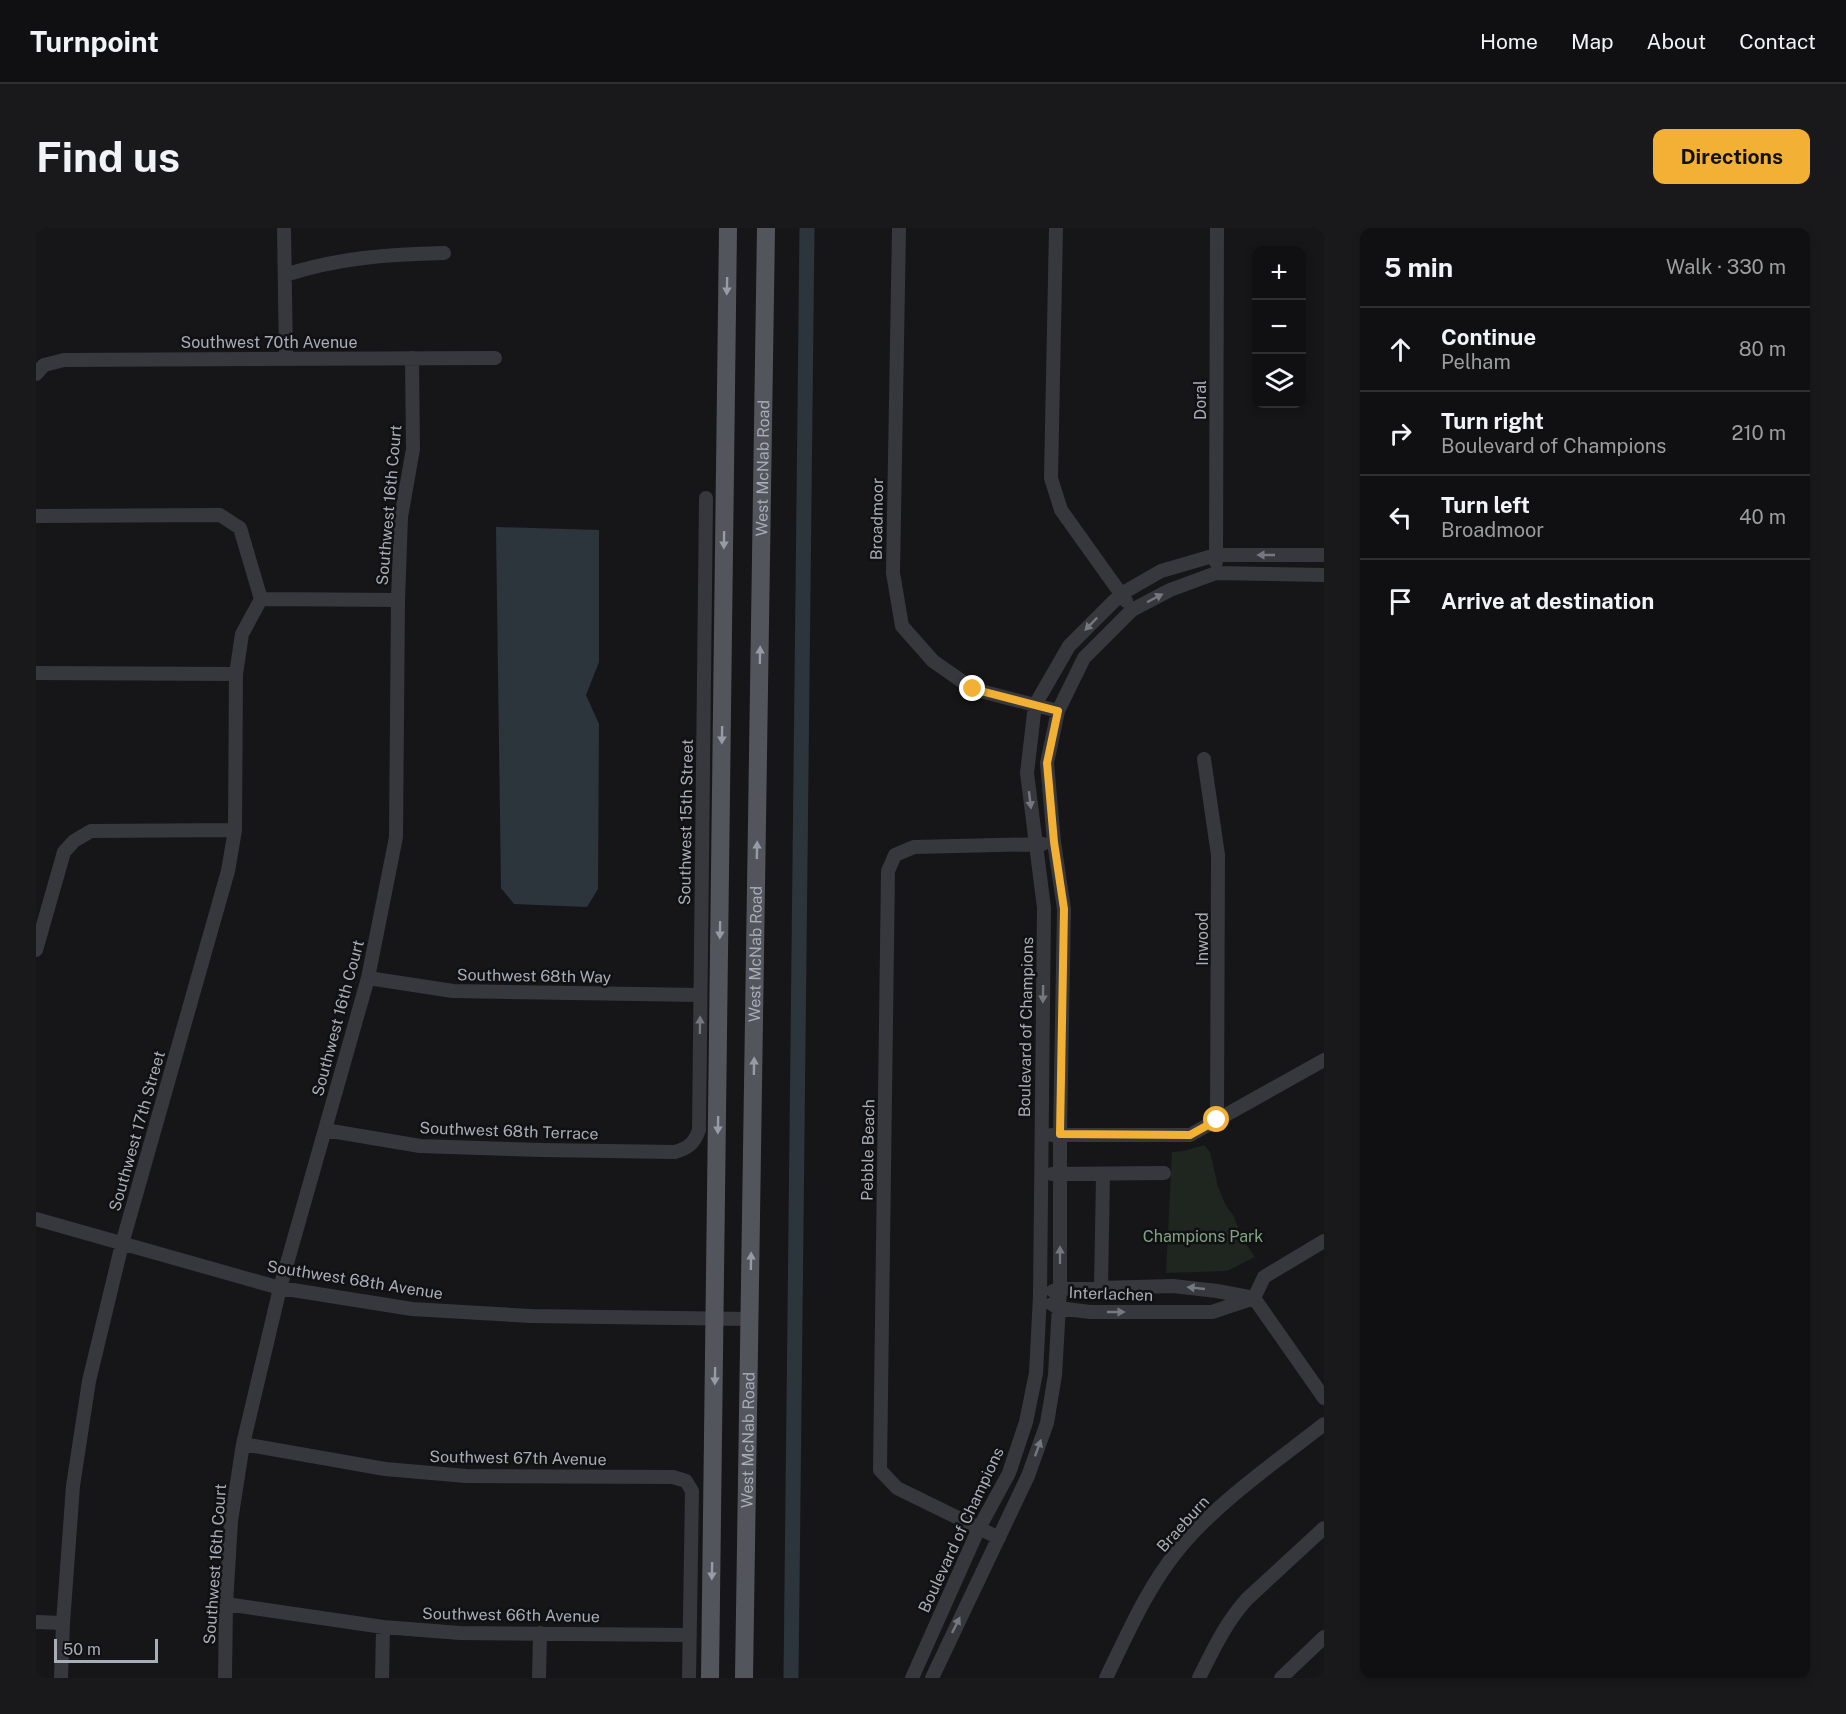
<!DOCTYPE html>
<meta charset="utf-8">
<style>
body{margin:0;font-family:"Public Sans",sans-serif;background:#19191b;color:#f1f3f6}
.controls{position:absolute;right:18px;top:18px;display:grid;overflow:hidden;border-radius:12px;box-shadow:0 3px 9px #0003}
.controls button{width:54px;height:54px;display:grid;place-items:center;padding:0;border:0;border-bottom:2px solid #303032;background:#101012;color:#f1f3f6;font:30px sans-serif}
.scale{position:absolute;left:18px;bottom:15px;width:104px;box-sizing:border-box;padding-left:6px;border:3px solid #a8adb8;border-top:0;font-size:16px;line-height:21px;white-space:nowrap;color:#a8adb8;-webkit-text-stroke:4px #111113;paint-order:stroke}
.stop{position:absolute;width:18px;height:18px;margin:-14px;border:4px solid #f2b134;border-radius:50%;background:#fff}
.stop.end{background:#f2b134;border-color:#fff;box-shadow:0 2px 6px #0008}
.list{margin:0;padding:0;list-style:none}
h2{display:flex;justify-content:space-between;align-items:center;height:78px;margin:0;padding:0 24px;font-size:26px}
h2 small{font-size:20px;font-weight:400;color:#9c9d9f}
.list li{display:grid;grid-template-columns:39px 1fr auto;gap:18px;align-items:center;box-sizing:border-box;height:84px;padding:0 24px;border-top:2px solid #303032}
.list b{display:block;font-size:22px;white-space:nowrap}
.list p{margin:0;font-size:20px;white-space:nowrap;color:#9c9d9f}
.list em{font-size:20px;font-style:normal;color:#9c9d9f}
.icon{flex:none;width:33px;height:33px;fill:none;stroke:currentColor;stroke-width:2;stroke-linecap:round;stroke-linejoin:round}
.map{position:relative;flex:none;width:1288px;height:1450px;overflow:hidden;border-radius:12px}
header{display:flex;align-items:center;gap:36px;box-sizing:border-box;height:84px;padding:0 30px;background:#101012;border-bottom:2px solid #303032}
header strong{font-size:28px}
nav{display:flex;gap:33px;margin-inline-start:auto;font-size:21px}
.intro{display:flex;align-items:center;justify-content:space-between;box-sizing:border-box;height:144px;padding:0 36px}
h1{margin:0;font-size:42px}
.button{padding:15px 27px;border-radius:12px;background:#f2b134;color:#111;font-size:21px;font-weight:700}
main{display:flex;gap:36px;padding:0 36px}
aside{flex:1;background:#101012;border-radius:12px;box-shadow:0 3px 9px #0003}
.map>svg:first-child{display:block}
</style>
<header>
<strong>Turnpoint</strong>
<nav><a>Home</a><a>Map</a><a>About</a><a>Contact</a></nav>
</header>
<div class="intro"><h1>Find us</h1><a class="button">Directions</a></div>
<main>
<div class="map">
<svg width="1288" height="1450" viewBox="0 0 1288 1450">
<rect width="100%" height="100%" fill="#161618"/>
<path fill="#1e261f" d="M1168,917L1174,924L1182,959L1190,978L1197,987L1208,1013L1219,1029L1191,1043L1130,1045L1136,924L1148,923Z"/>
<path fill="#2c353c" d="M460,299L563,302V434L550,467L563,496L562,661L551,679L478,676L465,660Z"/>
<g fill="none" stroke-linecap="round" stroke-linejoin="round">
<path stroke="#2c353c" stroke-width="15" d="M755,1450L771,0"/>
<path stroke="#37383d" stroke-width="14" d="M248,0L250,130
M863,0L857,345L866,398L897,433L937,461L1022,483
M1020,0L1015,250L1025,282L1090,373
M249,47C301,30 354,26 408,25
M0,146L8,137L28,132L459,130
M0,288L184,287L204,300L225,371
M1180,334L1181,0
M225,371L362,372
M0,445L200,446
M1168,531L1182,627L1181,892
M0,722L28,624L38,613L55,603L199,602
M332,750L417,763L664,767
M289,902L384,918L506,922L639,924C652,920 658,916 663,902L670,270
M1016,907H1154L1288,832
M1016,946L1128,945
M0,991L244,1060L376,1081L495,1088L714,1091
M1065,1060L1067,946
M1017,1063L1024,1061L1137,1058L1181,1063L1218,1070
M1218,1070L1288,1170
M1016,1076L1022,1080L1054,1084H1176L1218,1070L1228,1049L1288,1013
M207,1216L349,1241L430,1248L637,1249L650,1253L656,1263L653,1450
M963,1310L861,1260L844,1242L852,643L859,627L878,619L1007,616
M190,1376L347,1399L424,1405L654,1407
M0,1394L27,1395
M25,1450L27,1395L37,1258L53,1153L86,1016L192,643L199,602L200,446L206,406L225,371
M189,1450L190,1376L195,1293L207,1216L244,1060L332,750L360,609L362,372L365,289L377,221L376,130
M346,1450L347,1399
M503,1450L504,1405
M876,1450L943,1300L973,1245L990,1194L1000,1145L1004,1068L1008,680L991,545L999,477L1033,418L1085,366L1125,343L1180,327H1288
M896,1450L992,1248L1011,1195L1019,1147L1024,1061V906L1028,681L1018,614L1011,535L1022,483L1048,430L1096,382L1134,362L1180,345L1288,347
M1070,1450C1091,1407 1111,1360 1142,1322C1180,1275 1240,1234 1288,1196
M1163,1450C1177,1422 1190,1394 1211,1371L1288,1300
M1245,1450L1288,1409"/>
<g stroke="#53555c" stroke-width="18">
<path d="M674,1450L692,0"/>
<path id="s1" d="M708,1450L730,0"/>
</g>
</g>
<defs><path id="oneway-solid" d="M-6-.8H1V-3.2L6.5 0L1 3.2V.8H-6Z" transform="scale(1.5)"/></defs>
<g fill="#979ba6">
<use href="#oneway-solid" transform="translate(691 58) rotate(91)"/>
<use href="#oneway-solid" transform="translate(688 312) rotate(91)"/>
<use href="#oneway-solid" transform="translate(724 427) rotate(-89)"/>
<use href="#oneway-solid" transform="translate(686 507) rotate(91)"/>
<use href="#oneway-solid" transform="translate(721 622) rotate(-89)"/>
<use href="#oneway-solid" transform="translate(684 702) rotate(91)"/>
<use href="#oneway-solid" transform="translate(718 838) rotate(-89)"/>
<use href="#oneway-solid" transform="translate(682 897) rotate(91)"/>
<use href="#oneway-solid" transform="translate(715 1033) rotate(-89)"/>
<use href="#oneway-solid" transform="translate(679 1148) rotate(91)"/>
<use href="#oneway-solid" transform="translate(676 1343) rotate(91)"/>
</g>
<g fill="#757881">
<use href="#oneway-solid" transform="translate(1230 327) rotate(-180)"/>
<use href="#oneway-solid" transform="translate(1119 370) rotate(-28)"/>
<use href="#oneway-solid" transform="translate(1055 396) rotate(134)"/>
<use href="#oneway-solid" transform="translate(994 572) rotate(83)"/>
<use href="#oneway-solid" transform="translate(1007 766) rotate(91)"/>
<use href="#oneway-solid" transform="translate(664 797) rotate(-89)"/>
<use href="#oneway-solid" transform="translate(1024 1027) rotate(-90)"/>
<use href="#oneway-solid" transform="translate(1160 1060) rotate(-174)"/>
<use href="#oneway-solid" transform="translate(1080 1084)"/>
<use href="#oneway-solid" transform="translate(1002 1220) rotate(-70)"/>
<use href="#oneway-solid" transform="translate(920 1397) rotate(-64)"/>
</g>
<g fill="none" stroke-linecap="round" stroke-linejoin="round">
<path stroke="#f2b134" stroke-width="8" d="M937,461L1022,483L1011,535L1018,614L1028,681L1024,906L1154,907L1181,892"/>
</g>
<g text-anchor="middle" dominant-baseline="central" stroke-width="5" stroke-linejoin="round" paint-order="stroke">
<g font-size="16" fill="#a8adb8" stroke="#111113">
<text x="233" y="114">Southwest 70th Avenue</text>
<text transform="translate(1164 172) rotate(-90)">Doral</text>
<text stroke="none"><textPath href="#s1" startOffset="1210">West McNab Road</textPath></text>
<text transform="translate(353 277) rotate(-85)">Southwest 16th Court</text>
<text transform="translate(841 291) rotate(-89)">Broadmoor</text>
<text transform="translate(650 594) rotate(-89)">Southwest 15th Street</text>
<text transform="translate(1166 711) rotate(-90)">Inwood</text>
<text stroke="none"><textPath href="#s1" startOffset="724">West McNab Road</textPath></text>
<text transform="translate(498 748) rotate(1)">Southwest 68th Way</text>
<text transform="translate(302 790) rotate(-75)">Southwest 16th Court</text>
<text transform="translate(990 799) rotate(-89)">Boulevard of Champions</text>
<text transform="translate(101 903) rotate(-74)">Southwest 17th Street</text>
<text transform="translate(473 903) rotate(2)">Southwest 68th Terrace</text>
<text transform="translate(832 922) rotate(-89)">Pebble Beach</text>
<text transform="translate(319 1052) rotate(9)">Southwest 68th Avenue</text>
<text transform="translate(1075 1066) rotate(2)">Interlachen</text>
<text stroke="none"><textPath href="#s1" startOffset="238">West McNab Road</textPath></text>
<text transform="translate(482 1230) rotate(1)">Southwest 67th Avenue</text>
<text transform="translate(1147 1296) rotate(-48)">Braeburn</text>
<text transform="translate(925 1302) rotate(-65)">Boulevard of Champions</text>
<text transform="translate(179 1336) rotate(-86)">Southwest 16th Court</text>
<text transform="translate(475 1387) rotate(1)">Southwest 66th Avenue</text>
</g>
<g font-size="16" fill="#7fa381" stroke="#111113">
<text x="1167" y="1008">Champions Park</text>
</g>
</g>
</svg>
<div class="controls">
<button>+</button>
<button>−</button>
<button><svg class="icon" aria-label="layers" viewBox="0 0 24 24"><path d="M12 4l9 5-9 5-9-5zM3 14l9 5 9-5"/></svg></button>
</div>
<div class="scale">50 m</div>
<div class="stop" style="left:1181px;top:892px"></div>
<div class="stop end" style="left:937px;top:461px"></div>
</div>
<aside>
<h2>5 min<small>Walk · 330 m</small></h2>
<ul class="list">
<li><svg class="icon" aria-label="ahead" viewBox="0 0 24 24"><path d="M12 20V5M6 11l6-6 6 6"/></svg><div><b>Continue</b><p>Pelham</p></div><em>80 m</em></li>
<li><svg class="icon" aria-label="right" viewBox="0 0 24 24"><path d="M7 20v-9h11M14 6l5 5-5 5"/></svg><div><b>Turn right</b><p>Boulevard of Champions</p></div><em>210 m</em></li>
<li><svg class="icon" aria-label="left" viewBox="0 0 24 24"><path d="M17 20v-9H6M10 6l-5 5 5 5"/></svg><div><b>Turn left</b><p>Broadmoor</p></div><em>40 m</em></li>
<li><svg class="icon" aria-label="arrive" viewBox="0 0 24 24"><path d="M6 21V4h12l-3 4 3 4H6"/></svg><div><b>Arrive at destination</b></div></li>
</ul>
</aside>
</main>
